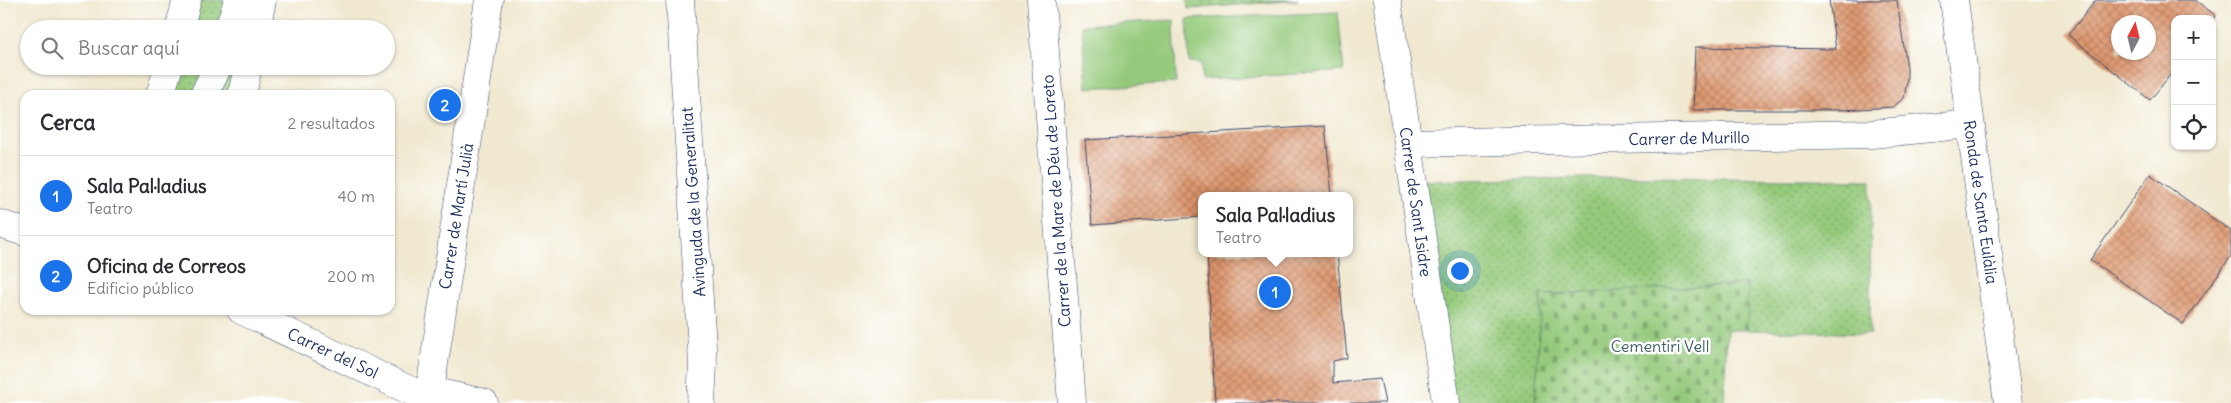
<!DOCTYPE html>
<html lang="es">
<meta charset="utf-8">
<style>
body{margin:0;font-family:Delius,sans-serif;background:#f7f7f7;color:#2b2b33}
.controls{position:absolute;right:15px;top:15px;display:grid;overflow:hidden;border-radius:10px;box-shadow:0 1px 4px #0004}
.controls button{width:45px;height:45px;display:grid;place-items:center;padding:0;border:0;border-bottom:1px solid #e1e1e2;background:#fff;color:#2b2b33;font:25px sans-serif}
.compass{position:absolute;left:2111px;top:15px;width:45px;height:45px;border-radius:50%;background:#fff;box-shadow:0 1px 4px #0004;rotate:7deg}
.you{position:absolute;left:1459px;top:270px;width:18px;height:18px;margin:-12px;border:4px solid #fff;border-radius:50%;background:#1a73e8;box-shadow:0 0 0 8px #1a73e833}
.badge{display:grid;place-items:center;width:32px;height:32px;border-radius:50%;background:#1a73e8;color:#fff;font-size:16px;font-weight:700}
.pin{position:absolute;translate:-50% -50%;border:2px solid #fff;box-shadow:0 1px 5px #0006}
.popup{position:absolute;left:1198px;top:192px;width:155px;height:65px;box-sizing:border-box;display:grid;place-content:center;border-radius:10px;background:#fff;filter:drop-shadow(0 1px 4px #0005);font-size:16px;white-space:nowrap;color:#7c7c81}
.popup b{font-size:19px;color:#2b2b33}
.popup::after{content:'';position:absolute;left:50%;top:100%;margin-left:-10px;border:10px solid transparent;border-top-color:#fff}
.list{margin:0;padding:0;list-style:none}
h2{display:flex;justify-content:space-between;align-items:center;height:65px;margin:0;padding:0 20px;font-size:21px}
h2 small{font-size:16px;font-weight:400;color:#7c7c81}
.list li{display:grid;grid-template-columns:32px 1fr auto;gap:15px;align-items:center;box-sizing:border-box;height:80px;padding:0 20px;border-top:1px solid #e1e1e2}
.list b{display:block;font-size:19px;white-space:nowrap}
.list p{margin:0;font-size:16px;white-space:nowrap;color:#7c7c81}
.list em{font-size:16px;font-style:normal;color:#7c7c81}
.icon{flex:none;width:28px;height:28px;fill:none;stroke:currentColor;stroke-width:2;stroke-linecap:round;stroke-linejoin:round}
.map{position:relative;flex:none;width:2231px;height:403px;overflow:hidden}
.search{position:absolute;background:#fff;box-shadow:0 1px 4px #0004;left:20px;top:20px;width:375px;height:55px;display:flex;align-items:center;gap:12px;box-sizing:border-box;padding:0 18px;border-radius:28px;color:#7c7c81;font-size:19px}
.panel{position:absolute;background:#fff;box-shadow:0 1px 4px #0004;left:20px;top:90px;width:375px;height:225px;border-radius:15px}
.map>svg:first-child{display:block}
</style>
<div class="map">
<svg width="2231" height="403" viewBox="0 0 2231 403">
<defs>
<pattern id="cemetery-stones" width="16" height="16" patternUnits="userSpaceOnUse" patternTransform="scale(1.25)"><rect width="16" height="16" fill="#95ca7b"/><path d="M2 7V4a2 2 0 0 1 4 0v3zM10 15v-3a2 2 0 0 1 4 0v3z" fill="#79a468"/></pattern>
<pattern id="park-dots" width="8" height="8" patternUnits="userSpaceOnUse" patternTransform="scale(1.25)"><rect width="8" height="8" fill="#95ca7b"/><path d="M2 2h.1M6 6h.1" fill="none" stroke="#79a468" stroke-width="1.8" stroke-linecap="round"/></pattern>
<pattern id="building-cross-hatch" width="8" height="8" patternUnits="userSpaceOnUse" patternTransform="scale(1.25)"><rect width="8" height="8" fill="#de966c"/><path d="M0 0l8 8M0 8l8-8" fill="none" stroke="#b37b5c"/></pattern>
</defs>
<rect width="100%" height="100%" fill="#fff"/>
<filter id="ink" filterUnits="userSpaceOnUse"><feTurbulence type="fractalNoise" baseFrequency=".02" numOctaves="2"/><feDisplacementMap in="SourceGraphic" scale="10" xChannelSelector="R" yChannelSelector="G"/><feConvolveMatrix kernelMatrix="1 2 1 2 8 2 1 2 1" color-interpolation-filters="sRGB"/></filter>
<filter id="wash" filterUnits="userSpaceOnUse"><feTurbulence type="fractalNoise" baseFrequency=".0096" numOctaves="4" result="noise"/><feDisplacementMap in="SourceGraphic" scale="20" xChannelSelector="R" yChannelSelector="G"/><feGaussianBlur stdDeviation="1.12" result="paint"/><feColorMatrix in="noise" values="0 0 0 0 0 0 0 0 0 0 0 0 0 0 0 0 0 1.4 0 .05"/><feComposite in="paint" operator="in"/></filter>
<g filter="url(#wash)">
<rect width="100%" height="100%" fill="#f0e8cf"/>
<path fill="#95ca7b" stroke="#587c6c" d="M1338,12L1344,71L1202,80L1201,63L1189,62L1187,19Z
M1174,20L1176,83L1086,88L1082,25Z"/>
<path fill="url(#cemetery-stones)" stroke="#587c6c" d="M1749,284L1747,330H1727L1724,403H1535L1541,295Z"/>
<path fill="url(#park-dots)" stroke="#587c6c" d="M187,0H262L256,29H179Z
M1187,0H1298L1188,9Z
M169,66H248L242,95H160Z
M1641,177L1871,180L1870,334L1747,330L1748,284L1541,295L1535,403H1446L1413,181Z"/>
<g id="blocks">
<path fill="url(#building-cross-hatch)" fill-rule="evenodd" d="M1829,0H1897L1907,68V81L1904,98L1893,107L1843,110H1693L1695,47L1836,49Z
M2096,0H2195L2216,16L2212,21V19H2175V69L2150,100L2068,35ZM2118,22H2148V52H2118Z
M1325,126L1332,196H1201V217L1092,225L1085,140Z
M2150,174L2231,231V256L2183,324L2090,260Z
M1207,253H1337L1347,358L1333,361V383L1380,379L1385,403H1215Z"/>
</g>
</g>
<g filter="url(#ink)">
<use href="#blocks" fill-opacity="0" stroke="#3b4b6f" stroke-width="1"/>
<g fill="none" stroke-linecap="round" stroke-linejoin="round">
<defs>
<path id="street" d="M1041,0L1072,403
M1387,0L1446,403
M179,29L187,0
M229,29L238,0
M256,29L262,0
M160,95L169,66
M204,95L218,66
M242,95L248,66
M1408,143L1872,134L1970,124
M0,224L25,232
M241,310L413,392L430,391L484,403
M428,403L489,0"/>
<path id="secondary" d="M680,0L703,363L701,403
M1954,0L2008,403"/>
</defs>
<use href="#street" stroke="#3b4b6f" stroke-width="29"/>
<use href="#secondary" stroke="#3b4b6f" stroke-width="29"/>
<use href="#street" stroke="#fff" stroke-width="28"/>
<use href="#secondary" stroke="#fff" stroke-width="28"/>
</g>
</g>
<g text-anchor="middle" dominant-baseline="central" stroke-width="5" stroke-linejoin="round" paint-order="stroke">
<g font-size="16" fill="#1b2f5e" stroke="#fff">
<text transform="translate(1689 138) rotate(-1)">Carrer de Murillo</text>
<text transform="translate(1056 201) rotate(-94)">Carrer de la Mare de Déu de Loreto</text>
<text transform="translate(693 202) rotate(-94)">Avinguda de la Generalitat</text>
<text transform="translate(1416 202) rotate(82)">Carrer de Sant Isidre</text>
<text transform="translate(1981 202) rotate(82)">Ronda de Santa Eulàlia</text>
<text transform="translate(456 216) rotate(-81)">Carrer de Martí Julià</text>
<text transform="translate(333 353) rotate(25)">Carrer del Sol</text>
</g>
<g font-size="16" fill="#405e67" stroke="#fff">
<text x="1660" y="346">Cementiri Vell</text>
</g>
</g>
</svg>
<div class="controls">
<button>+</button>
<button>−</button>
<button><svg class="icon" aria-label="locate" viewBox="0 0 24 24"><circle cx="12" cy="12" r="6"/><path d="M12 2v4M12 18v4M2 12h4M18 12h4"/></svg></button>
</div>
<svg class="compass" viewBox="-18 -18 36 36"><path d="M0-13l5 13h-10z" fill="#e53935"/><path d="M0 13l5-13h-10z" fill="#7c7c81"/></svg>
<div class="you"></div>
<div class="pin badge" style="left:1275px;top:292px">1</div>
<div class="popup"><b>Sala Pal·ladius</b>Teatro</div>
<div class="pin badge" style="left:445px;top:105px">2</div>
<div class="search"><svg class="icon" aria-label="search" viewBox="0 0 24 24"><circle cx="10" cy="10" r="6"/><path d="M15 15l6 6"/></svg>Buscar aquí</div>
<section class="panel">
<h2>Cerca<small>2 resultados</small></h2>
<ul class="list">
<li><span class="badge">1</span><div><b>Sala Pal·ladius</b><p>Teatro</p></div><em>40 m</em></li>
<li><span class="badge">2</span><div><b>Oficina de Correos</b><p>Edificio público</p></div><em>200 m</em></li>
</ul>
</section>
</div>
